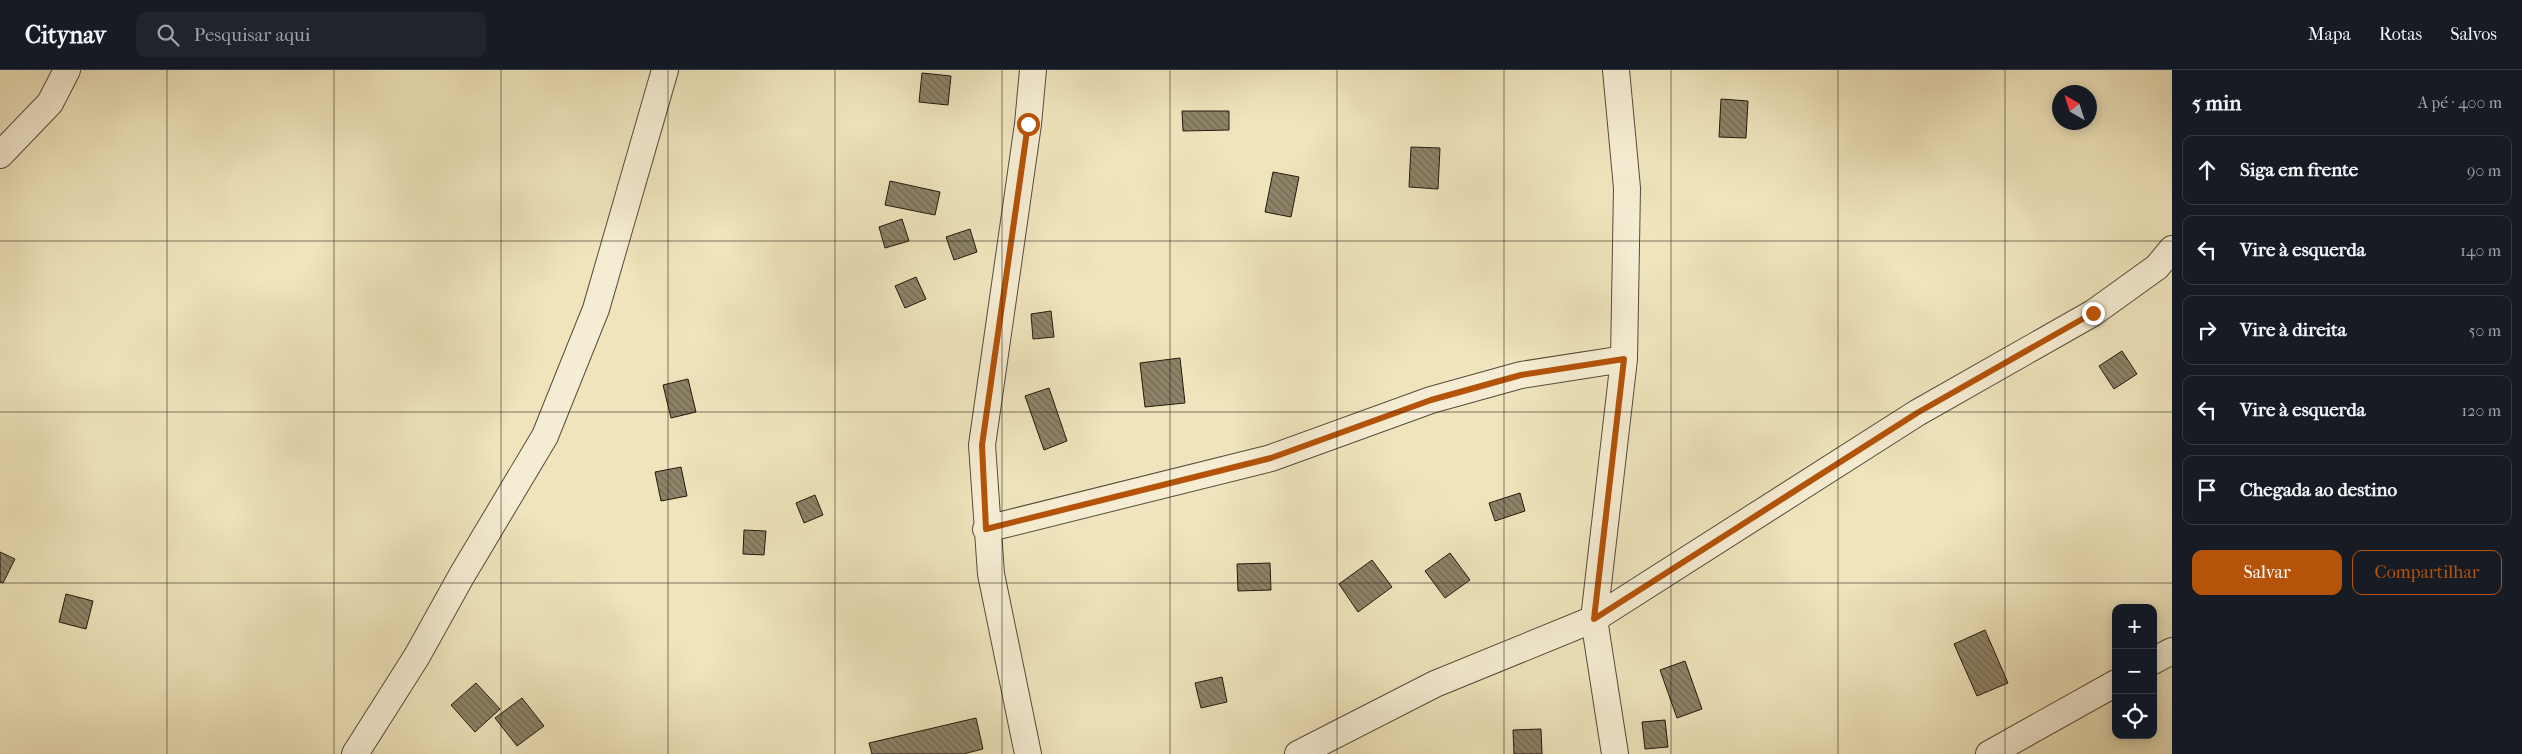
<!DOCTYPE html>
<html lang="pt">
<meta charset="utf-8">
<style>
body{margin:0;font-family:"IM FELL French Canon",serif;background:#20242c;color:#f1f3f6}
.controls{position:absolute;right:15px;bottom:15px;display:grid;overflow:hidden;border-radius:10px;box-shadow:0 2px 12px #0003}
.controls button{width:45px;height:45px;display:grid;place-items:center;padding:0;border:0;border-bottom:1px solid #363941;background:#171b24;color:#f1f3f6;font:25px sans-serif}
.compass{position:absolute;left:2052px;top:15px;width:45px;height:45px;border-radius:50%;background:#171b24;box-shadow:0 2px 12px #0003;rotate:321deg}
.stop{position:absolute;width:15px;height:15px;margin:-11px;border:4px solid #b45309;border-radius:50%;background:#fff}
.stop.end{background:#b45309;border-color:#fff;box-shadow:0 1px 5px #0008}
.list{margin:0;padding:0;list-style:none}
h2{display:flex;justify-content:space-between;align-items:center;height:65px;margin:0;padding:0 20px;font-size:21px}
h2 small{font-size:16px;font-weight:400;color:#9ea1a6}
.list li{display:grid;grid-template-columns:32px 1fr auto;gap:15px;align-items:center;box-sizing:border-box;height:70px;margin:0 10px 10px;padding:0 10px;border:1px solid #363941;border-radius:10px}
.list b{display:block;font-size:19px;white-space:nowrap}
.list em{font-size:16px;font-style:normal;color:#9ea1a6}
.actions{display:flex;gap:10px;padding:15px 20px}
.actions a{flex:1;padding:11px 0;border:1px solid #b45309;border-radius:10px;text-align:center;font-size:18px;color:#b45309}
.actions .main{background:#b45309;color:#fff}
.icon{flex:none;width:28px;height:28px;fill:none;stroke:currentColor;stroke-width:2;stroke-linecap:round;stroke-linejoin:round}
.map{position:relative;flex:none;width:2172px;height:684px;overflow:hidden}
header{display:flex;align-items:center;gap:30px;box-sizing:border-box;height:70px;padding:0 25px;background:#171b24;border-bottom:1px solid #363941}
header strong{font-size:24px}
nav{display:flex;gap:28px;margin-inline-start:auto;font-size:18px}
.search{width:350px;height:45px;background:#20242c;display:flex;align-items:center;gap:12px;box-sizing:border-box;padding:0 18px;border-radius:10px;color:#9ea1a6;font-size:19px}
main{display:flex}
aside{flex:1;background:#171b24}
.map>svg:first-child{display:block}
</style>
<header>
<strong>Citynav</strong>
<div class="search"><svg class="icon" aria-label="search" viewBox="0 0 24 24"><circle cx="10" cy="10" r="6"/><path d="M15 15l6 6"/></svg>Pesquisar aqui</div>
<nav><a>Mapa</a><a>Rotas</a><a>Salvos</a></nav>
</header>
<main>
<div class="map">
<svg width="2172" height="684" viewBox="0 0 2172 684">
<defs>
<pattern id="building-back-hatch" width="6" height="6" patternUnits="userSpaceOnUse" patternTransform="scale(1.25)"><rect width="6" height="6" fill="#8d8368"/><path d="M-1 5l2 2M0 0l6 6M5-1l2 2" fill="none" stroke="#736a54"/></pattern>
</defs>
<rect width="100%" height="100%" fill="#efe4bc"/>
<filter id="stains"><feTurbulence type="fractalNoise" baseFrequency=".004" numOctaves="4"/><feColorMatrix values="0 0 0 0 .2 0 0 0 0 .09 0 0 0 0 .02 0 0 0 .5 -.17"/></filter>
<radialGradient id="worn" r=".72"><stop offset=".6" stop-color="#630" stop-opacity="0"/><stop offset="1" stop-color="#630" stop-opacity=".3"/></radialGradient>
<path fill="url(#building-back-hatch)" stroke="#231a0e" d="M922,3L951,6L948,35L919,32Z
M1721,29L1748,31L1746,68L1719,67Z
M1182,41H1229V60L1183,61Z
M1411,77L1440,78L1438,119L1409,117Z
M1273,102L1299,107L1291,147L1265,142Z
M890,111L940,122L935,145L885,135Z
M902,149L909,171L885,178L879,157Z
M970,159L977,182L954,190L946,167Z
M916,207L926,229L905,238L895,216Z
M1051,241L1054,267L1033,269L1031,244Z
M2122,281L2137,304L2114,319L2099,296Z
M1180,288L1185,333L1145,337L1140,293Z
M688,309L696,342L671,348L663,315Z
M1049,318L1067,371L1044,380L1025,326Z
M681,397L687,426L661,431L655,402Z
M1520,423L1525,441L1495,451L1489,433Z
M815,425L823,445L804,453L796,433Z
M744,460L766,461L764,485L743,484Z
M0,482L15,489L3,513L0,512Z
M1450,483L1470,510L1445,528L1425,501Z
M1372,490L1392,517L1358,542L1339,514Z
M1270,493L1271,520L1238,521L1237,494Z
M66,524L93,531L86,559L59,552Z
M1985,560L2008,613L1977,626L1954,574Z
M1685,591L1702,639L1677,648L1660,600Z
M1222,607L1227,632L1201,638L1195,613Z
M476,613L500,639L475,662L451,635Z
M522,628L544,656L517,676L495,648Z
M976,648L983,679L963,684H872L869,673Z
M1665,650L1668,677L1645,679L1642,652Z
M1541,659L1542,684H1514L1513,660Z"/>
<g fill="none" stroke-linecap="round" stroke-linejoin="round">
<defs>
<path id="minor" d="M0,85L50,33L67,0
M986,459L1271,388L1431,330L1521,305L1624,289
M2153,591L2172,581
M355,684L417,586L462,505L545,366L596,239L665,0
M1028,684L991,504L982,375L1028,54L1033,0
M1298,684L1435,614L1594,549L1917,343L2093,243L2157,197L2172,179
M1615,684L1594,549L1624,289L1627,118L1616,0
M1989,684L2116,613"/>
</defs>
<use href="#minor" stroke="#564c3a" stroke-width="28"/>
<use href="#minor" stroke="#f5edd3" stroke-width="26"/>
</g>
<g fill="none" stroke-linecap="round" stroke-linejoin="round">
<path stroke="#b45309" stroke-width="6" d="M1028,54L982,375L986,459L1271,388L1431,330L1521,305L1624,289L1594,549L1917,343L2093,243"/>
</g>
<path fill="none" stroke="#231a0e" stroke-width="1" stroke-opacity="0.55" d="M167,0V684M334,0V684M501,0V684M668,0V684M835,0V684M1002,0V684M1170,0V684M1337,0V684M1504,0V684M1671,0V684M1838,0V684M2005,0V684M0,171H2172M0,342H2172M0,513H2172"/>
<rect width="100%" height="100%" filter="url(#stains)"/>
<rect width="100%" height="100%" fill="url(#worn)"/>
</svg>
<div class="controls">
<button>+</button>
<button>−</button>
<button><svg class="icon" aria-label="locate" viewBox="0 0 24 24"><circle cx="12" cy="12" r="6"/><path d="M12 2v4M12 18v4M2 12h4M18 12h4"/></svg></button>
</div>
<svg class="compass" viewBox="-18 -18 36 36"><path d="M0-13l5 13h-10z" fill="#e53935"/><path d="M0 13l5-13h-10z" fill="#9ea1a6"/></svg>
<div class="stop" style="left:1028px;top:54px"></div>
<div class="stop end" style="left:2093px;top:243px"></div>
</div>
<aside>
<h2>5 min<small>A pé · 400 m</small></h2>
<ul class="list">
<li><svg class="icon" aria-label="ahead" viewBox="0 0 24 24"><path d="M12 20V5M6 11l6-6 6 6"/></svg><div><b>Siga em frente</b></div><em>90 m</em></li>
<li><svg class="icon" aria-label="left" viewBox="0 0 24 24"><path d="M17 20v-9H6M10 6l-5 5 5 5"/></svg><div><b>Vire à esquerda</b></div><em>140 m</em></li>
<li><svg class="icon" aria-label="right" viewBox="0 0 24 24"><path d="M7 20v-9h11M14 6l5 5-5 5"/></svg><div><b>Vire à direita</b></div><em>50 m</em></li>
<li><svg class="icon" aria-label="left" viewBox="0 0 24 24"><path d="M17 20v-9H6M10 6l-5 5 5 5"/></svg><div><b>Vire à esquerda</b></div><em>120 m</em></li>
<li><svg class="icon" aria-label="arrive" viewBox="0 0 24 24"><path d="M6 21V4h12l-3 4 3 4H6"/></svg><div><b>Chegada ao destino</b></div></li>
</ul>
<div class="actions"><a class="main">Salvar</a><a>Compartilhar</a></div>
</aside>
</main>
